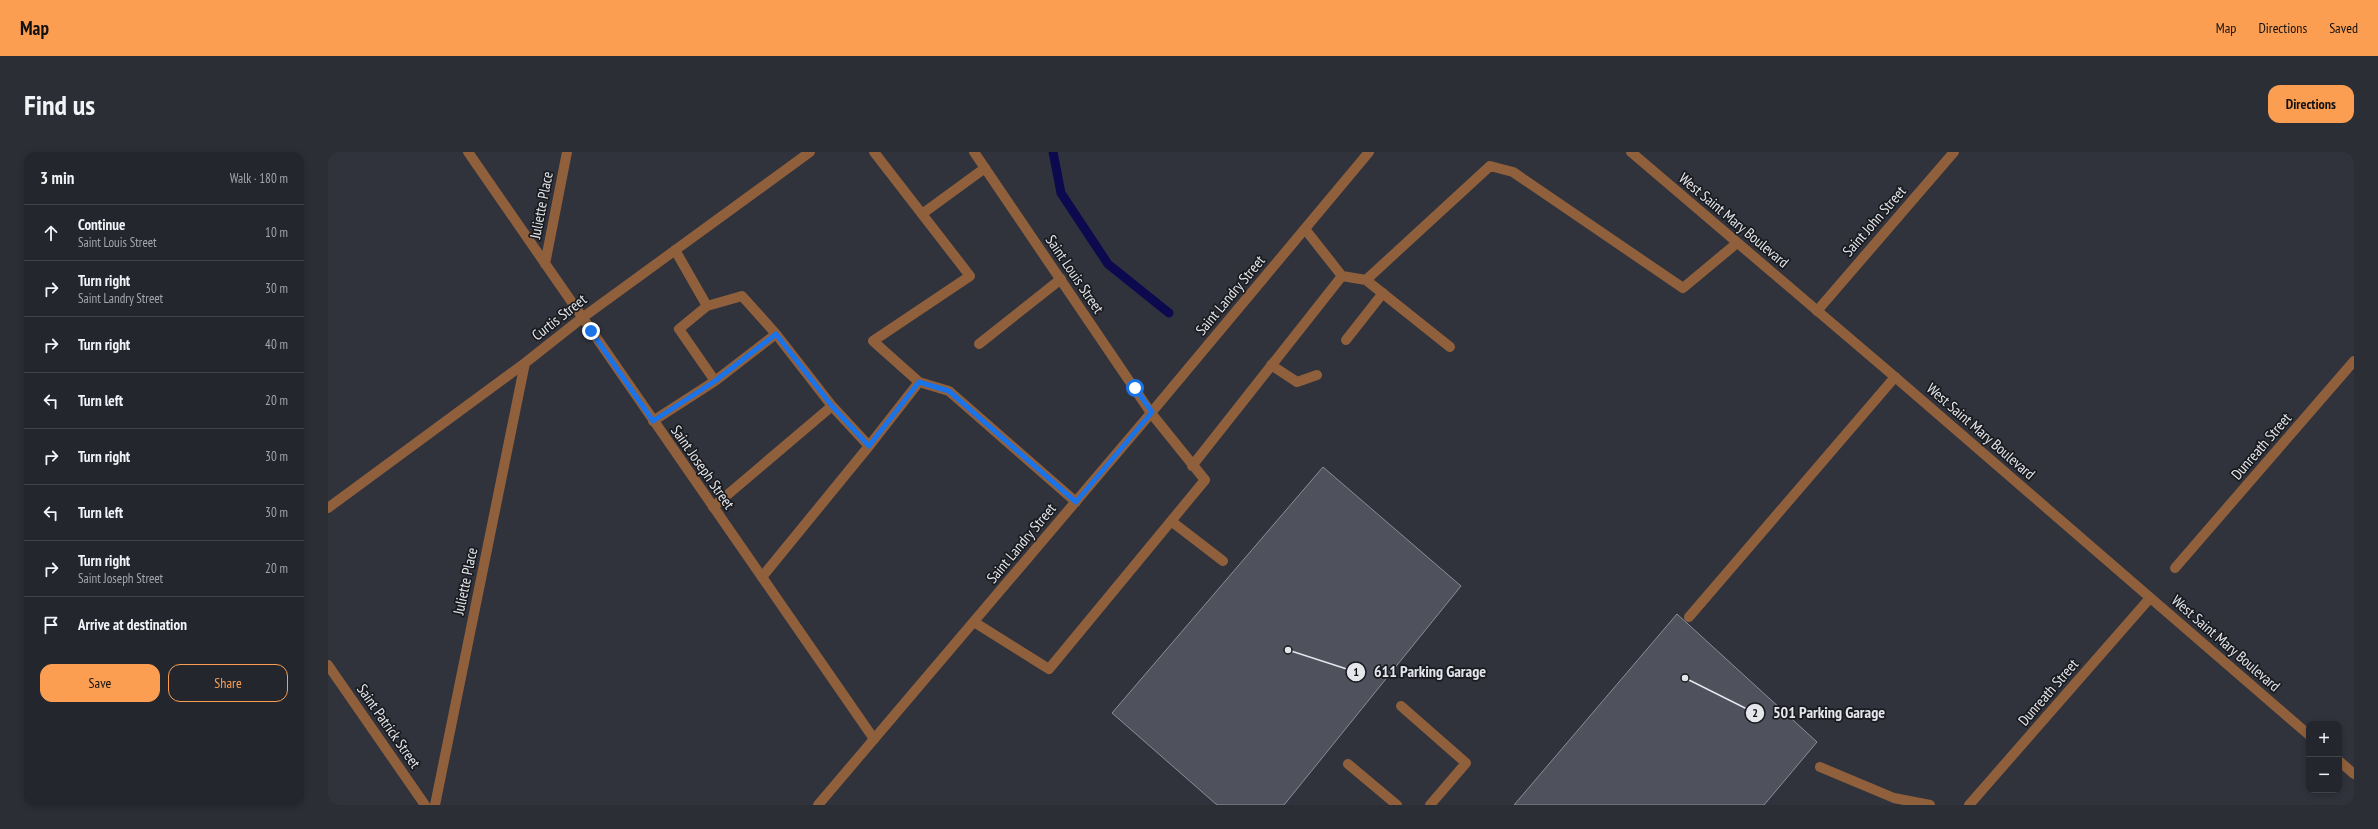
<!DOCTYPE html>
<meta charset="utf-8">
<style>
body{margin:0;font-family:"PT Sans Narrow",sans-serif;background:#2c2e35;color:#f1f3f6}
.controls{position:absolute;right:12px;bottom:12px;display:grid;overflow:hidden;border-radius:8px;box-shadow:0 2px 6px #0003}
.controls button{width:36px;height:36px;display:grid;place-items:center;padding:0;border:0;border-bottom:1px solid #414349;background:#24262d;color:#f1f3f6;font:20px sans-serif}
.stop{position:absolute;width:12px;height:12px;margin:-9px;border:3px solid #1a73e8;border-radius:50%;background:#fff}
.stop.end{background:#1a73e8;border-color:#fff;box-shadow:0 1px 4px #0008}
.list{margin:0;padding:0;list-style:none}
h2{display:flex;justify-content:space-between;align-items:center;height:52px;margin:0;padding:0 16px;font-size:17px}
h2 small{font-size:13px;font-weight:400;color:#a3a5aa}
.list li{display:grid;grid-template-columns:26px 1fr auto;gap:12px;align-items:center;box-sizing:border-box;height:56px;padding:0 16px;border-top:1px solid #414349}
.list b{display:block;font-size:15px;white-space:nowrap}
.list p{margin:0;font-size:13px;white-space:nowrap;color:#a3a5aa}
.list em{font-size:13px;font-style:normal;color:#a3a5aa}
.actions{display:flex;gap:8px;padding:12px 16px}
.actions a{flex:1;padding:9px 0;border:1px solid #fb9e51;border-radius:12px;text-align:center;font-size:14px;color:#fb9e51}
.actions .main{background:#fb9e51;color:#111}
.icon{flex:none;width:22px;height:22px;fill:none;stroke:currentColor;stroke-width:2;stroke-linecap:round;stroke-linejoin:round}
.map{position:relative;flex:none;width:2026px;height:653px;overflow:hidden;border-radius:12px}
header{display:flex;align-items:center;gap:24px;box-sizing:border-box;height:56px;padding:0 20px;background:#fb9e51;color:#111}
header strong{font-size:19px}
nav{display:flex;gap:22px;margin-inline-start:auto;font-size:14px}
.intro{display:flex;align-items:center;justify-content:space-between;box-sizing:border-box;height:96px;padding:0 24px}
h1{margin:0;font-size:28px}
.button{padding:10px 18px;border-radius:12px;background:#fb9e51;color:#111;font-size:14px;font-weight:700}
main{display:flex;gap:24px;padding:0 24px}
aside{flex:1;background:#24262d;border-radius:12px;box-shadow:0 2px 6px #0003}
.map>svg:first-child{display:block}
</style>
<header>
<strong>Map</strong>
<nav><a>Map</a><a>Directions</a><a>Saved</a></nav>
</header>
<div class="intro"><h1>Find us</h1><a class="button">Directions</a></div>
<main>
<aside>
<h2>3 min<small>Walk · 180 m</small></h2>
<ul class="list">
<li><svg class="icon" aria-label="ahead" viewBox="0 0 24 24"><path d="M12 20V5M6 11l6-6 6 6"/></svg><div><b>Continue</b><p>Saint Louis Street</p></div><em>10 m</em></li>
<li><svg class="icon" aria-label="right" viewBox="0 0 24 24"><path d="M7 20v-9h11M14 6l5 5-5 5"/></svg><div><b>Turn right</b><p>Saint Landry Street</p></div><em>30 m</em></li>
<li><svg class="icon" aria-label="right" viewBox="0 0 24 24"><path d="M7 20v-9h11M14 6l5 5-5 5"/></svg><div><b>Turn right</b></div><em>40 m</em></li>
<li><svg class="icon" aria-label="left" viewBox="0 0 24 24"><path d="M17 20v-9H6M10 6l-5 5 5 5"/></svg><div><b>Turn left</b></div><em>20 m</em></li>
<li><svg class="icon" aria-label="right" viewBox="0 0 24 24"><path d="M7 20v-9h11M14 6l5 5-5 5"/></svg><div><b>Turn right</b></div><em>30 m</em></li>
<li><svg class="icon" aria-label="left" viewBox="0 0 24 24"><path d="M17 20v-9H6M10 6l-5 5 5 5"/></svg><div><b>Turn left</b></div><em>30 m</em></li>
<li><svg class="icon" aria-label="right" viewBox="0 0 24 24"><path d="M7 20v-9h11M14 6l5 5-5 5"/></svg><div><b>Turn right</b><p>Saint Joseph Street</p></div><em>20 m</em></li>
<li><svg class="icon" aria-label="arrive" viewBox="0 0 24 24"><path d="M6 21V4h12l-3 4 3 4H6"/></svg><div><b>Arrive at destination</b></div></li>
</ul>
<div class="actions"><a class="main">Save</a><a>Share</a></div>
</aside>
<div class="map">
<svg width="2026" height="653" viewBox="0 0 2026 653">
<rect width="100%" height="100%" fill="#30333c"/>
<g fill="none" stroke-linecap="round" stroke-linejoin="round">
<path stroke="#0d094e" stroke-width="9" d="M725,0L733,41L780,112L841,161"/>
</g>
<path fill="#4f525c" stroke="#8a8e99" d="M995,315L1133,434L956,653H889L784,561Z
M1349,462L1489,590L1436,653H1186Z"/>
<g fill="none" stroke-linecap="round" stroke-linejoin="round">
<path stroke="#90603c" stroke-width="10" d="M546,0L642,124L545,189L591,230
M594,62L657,16
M1014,124L1038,128L1162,14L1185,20L1355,136L1409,91
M1038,128L1122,195
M379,154L414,144L448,182L387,229
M448,182L504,254L541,294
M1018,188L1055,141
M651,192L733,127
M943,213L969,230L989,223
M325,269L387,229L351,177L379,154L347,98
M864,314L1014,124L977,77
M385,355L504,254
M843,369L895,409
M434,425L541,294L591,230L621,239L748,350
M1361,465L1567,225
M646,470L721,517L877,328L823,261
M1073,554L1138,611L1102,653
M1020,612L1069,653
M1492,615L1566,646L1602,653"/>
<path stroke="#90603c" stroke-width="10" d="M140,0L546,587
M646,0L823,261
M217,112L239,0
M1489,159L1626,0
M0,356L197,211L254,166L482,0
M1847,416L2026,209
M0,513L97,653
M107,653L197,211
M1641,653L1822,446"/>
<path stroke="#90603c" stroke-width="10" d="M1303,0L1567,225L1981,583
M2011,609L2026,622
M490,653L823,261L1041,0"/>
</g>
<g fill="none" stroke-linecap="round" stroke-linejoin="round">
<path stroke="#1a73e8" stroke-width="5" d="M263,179L325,269L387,229L448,182L504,254L541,294L591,230L621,239L748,350L824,260L807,236"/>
</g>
<g text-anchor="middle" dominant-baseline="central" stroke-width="3.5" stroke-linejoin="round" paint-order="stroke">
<g font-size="15" fill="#e4e6ec" stroke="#191b1f">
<text transform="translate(213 53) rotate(-79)">Juliette Place</text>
<text transform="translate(1406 68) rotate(40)">West Saint Mary Boulevard</text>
<text transform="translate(1546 69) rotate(-49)">Saint John Street</text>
<text transform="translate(747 122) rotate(56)">Saint Louis Street</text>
<text transform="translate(902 143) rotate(-50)">Saint Landry Street</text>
<text transform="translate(231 165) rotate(-38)">Curtis Street</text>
<text transform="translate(1653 279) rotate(41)">West Saint Mary Boulevard</text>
<text transform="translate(1933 294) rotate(-49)">Dunreath Street</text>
<text transform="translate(375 315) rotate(55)">Saint Joseph Street</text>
<text transform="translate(693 391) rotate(-50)">Saint Landry Street</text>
<text transform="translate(137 429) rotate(-78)">Juliette Place</text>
<text transform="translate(1898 491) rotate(41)">West Saint Mary Boulevard</text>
<text transform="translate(1720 540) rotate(-49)">Dunreath Street</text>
<text transform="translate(61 574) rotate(55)">Saint Patrick Street</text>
</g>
</g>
<path fill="none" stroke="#e4e6ec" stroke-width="1.5" d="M960 498L1028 520M1357 526L1427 561"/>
<g fill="#e4e6ec" stroke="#191b1f" stroke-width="1.5">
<circle cx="960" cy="498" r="4"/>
<circle cx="1357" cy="526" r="4"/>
<circle cx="1028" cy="520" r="10"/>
<circle cx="1427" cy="561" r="10"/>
</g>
<g font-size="12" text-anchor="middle" font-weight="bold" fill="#111">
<text x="1028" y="524">1</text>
<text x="1427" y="565">2</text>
</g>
<g font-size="16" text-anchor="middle" font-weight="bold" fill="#e4e6ec" stroke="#191b1f" stroke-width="3.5" stroke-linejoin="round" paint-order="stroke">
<text x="1102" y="525">611 Parking Garage</text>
<text x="1501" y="566">501 Parking Garage</text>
</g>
</svg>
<div class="controls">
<button>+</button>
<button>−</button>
</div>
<div class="stop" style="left:807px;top:236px"></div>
<div class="stop end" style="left:263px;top:179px"></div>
</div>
</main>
